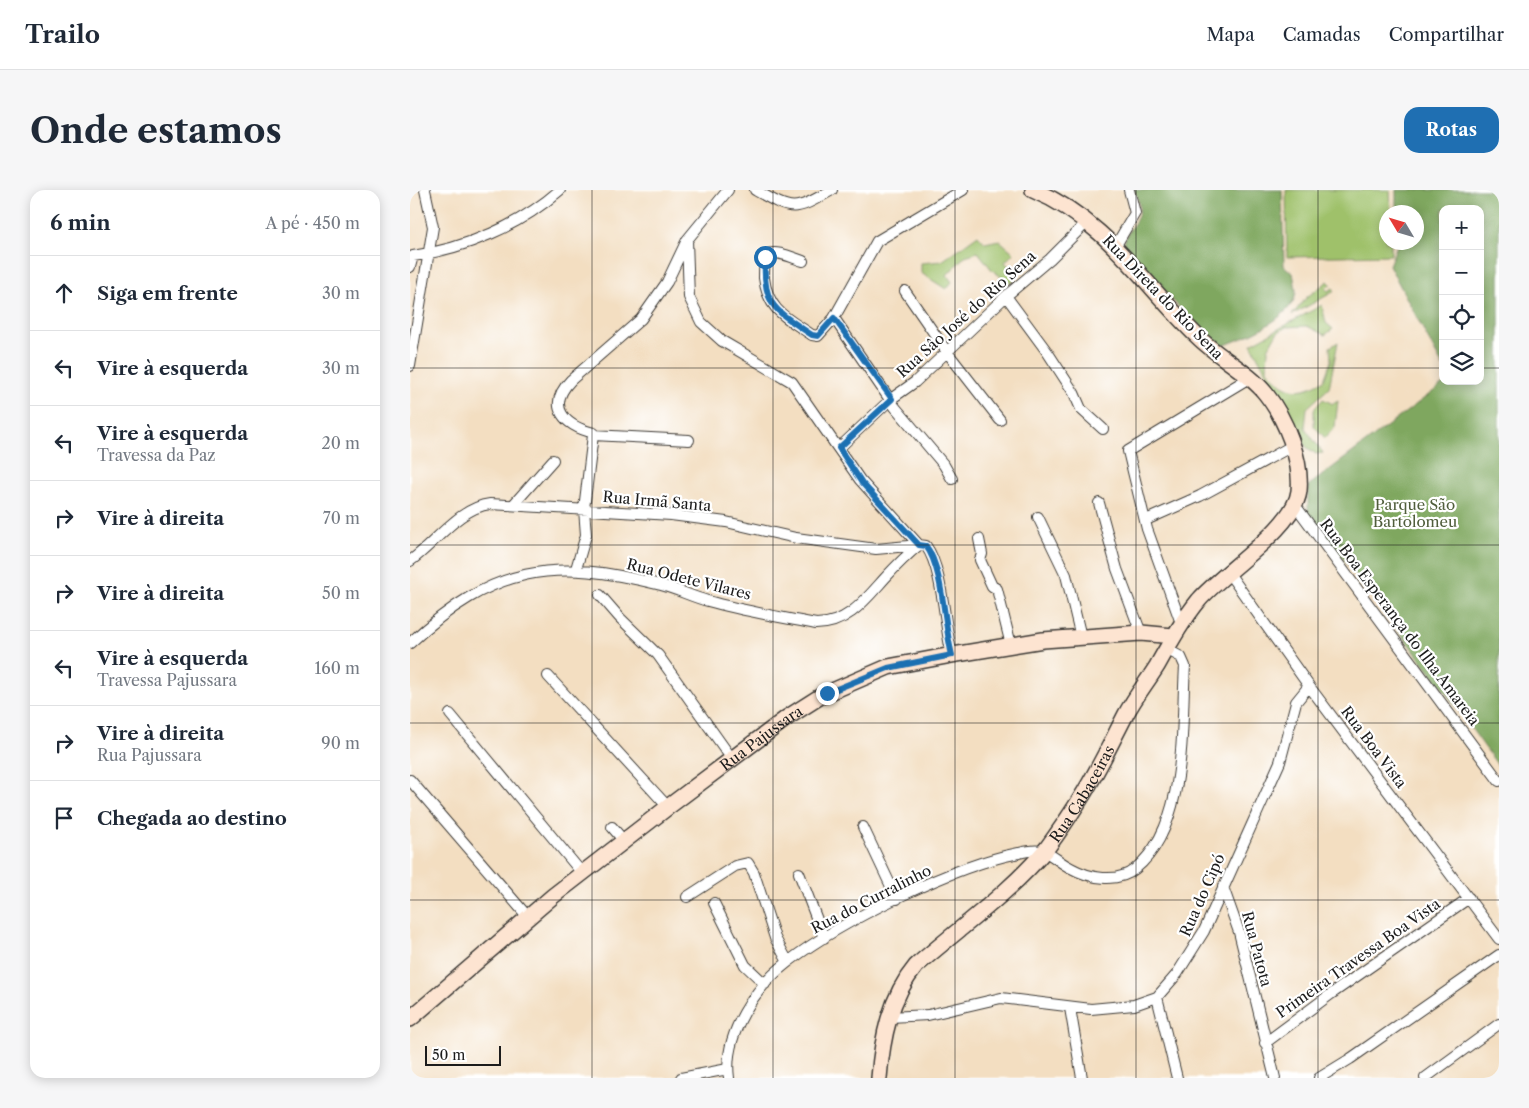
<!DOCTYPE html>
<html lang="pt">
<meta charset="utf-8">
<style>
body{margin:0;font-family:"Libre Caslon Text",serif;background:#f6f6f7;color:#1f2937}
.controls{position:absolute;right:15px;top:15px;display:grid;overflow:hidden;border-radius:10px;box-shadow:0 2px 12px #0003}
.controls button{width:45px;height:45px;display:grid;place-items:center;padding:0;border:0;border-bottom:1px solid #e0e1e3;background:#fff;color:#1f2937;font:25px sans-serif}
.compass{position:absolute;left:969px;top:15px;width:45px;height:45px;border-radius:50%;background:#fff;box-shadow:0 2px 12px #0003;rotate:308deg}
.scale{position:absolute;left:15px;bottom:12px;width:76px;box-sizing:border-box;padding-left:5px;border:2px solid #1c1c1c;border-top:0;font-size:14px;line-height:18px;white-space:nowrap;color:#1c1c1c;-webkit-text-stroke:4px #fff;paint-order:stroke}
.stop{position:absolute;width:15px;height:15px;margin:-11px;border:4px solid #1f6fb2;border-radius:50%;background:#fff}
.stop.end{background:#1f6fb2;border-color:#fff;box-shadow:0 1px 5px #0008}
.list{margin:0;padding:0;list-style:none}
h2{display:flex;justify-content:space-between;align-items:center;height:65px;margin:0;padding:0 20px;font-size:21px}
h2 small{font-size:16px;font-weight:400;color:#747a83}
.list li{display:grid;grid-template-columns:32px 1fr auto;gap:15px;align-items:center;box-sizing:border-box;height:75px;padding:0 20px;border-top:1px solid #e0e1e3}
.list b{display:block;font-size:19px;white-space:nowrap}
.list p{margin:0;font-size:16px;white-space:nowrap;color:#747a83}
.list em{font-size:16px;font-style:normal;color:#747a83}
.icon{flex:none;width:28px;height:28px;fill:none;stroke:currentColor;stroke-width:2;stroke-linecap:round;stroke-linejoin:round}
.map{position:relative;flex:none;width:1089px;height:888px;overflow:hidden;border-radius:15px}
header{display:flex;align-items:center;gap:30px;box-sizing:border-box;height:70px;padding:0 25px;background:#fff;border-bottom:1px solid #e0e1e3}
header strong{font-size:24px}
nav{display:flex;gap:28px;margin-inline-start:auto;font-size:18px}
.intro{display:flex;align-items:center;justify-content:space-between;box-sizing:border-box;height:120px;padding:0 30px}
h1{margin:0;font-size:35px}
.button{padding:12px 22px;border-radius:15px;background:#1f6fb2;color:#fff;font-size:18px;font-weight:700}
main{display:flex;gap:30px;padding:0 30px}
aside{flex:1;background:#fff;border-radius:15px;box-shadow:0 2px 12px #0003}
.map>svg:first-child{display:block}
</style>
<header>
<strong>Trailo</strong>
<nav><a>Mapa</a><a>Camadas</a><a>Compartilhar</a></nav>
</header>
<div class="intro"><h1>Onde estamos</h1><a class="button">Rotas</a></div>
<main>
<aside>
<h2>6 min<small>A pé · 450 m</small></h2>
<ul class="list">
<li><svg class="icon" aria-label="ahead" viewBox="0 0 24 24"><path d="M12 20V5M6 11l6-6 6 6"/></svg><div><b>Siga em frente</b></div><em>30 m</em></li>
<li><svg class="icon" aria-label="left" viewBox="0 0 24 24"><path d="M17 20v-9H6M10 6l-5 5 5 5"/></svg><div><b>Vire à esquerda</b></div><em>30 m</em></li>
<li><svg class="icon" aria-label="left" viewBox="0 0 24 24"><path d="M17 20v-9H6M10 6l-5 5 5 5"/></svg><div><b>Vire à esquerda</b><p>Travessa da Paz</p></div><em>20 m</em></li>
<li><svg class="icon" aria-label="right" viewBox="0 0 24 24"><path d="M7 20v-9h11M14 6l5 5-5 5"/></svg><div><b>Vire à direita</b></div><em>70 m</em></li>
<li><svg class="icon" aria-label="right" viewBox="0 0 24 24"><path d="M7 20v-9h11M14 6l5 5-5 5"/></svg><div><b>Vire à direita</b></div><em>50 m</em></li>
<li><svg class="icon" aria-label="left" viewBox="0 0 24 24"><path d="M17 20v-9H6M10 6l-5 5 5 5"/></svg><div><b>Vire à esquerda</b><p>Travessa Pajussara</p></div><em>160 m</em></li>
<li><svg class="icon" aria-label="right" viewBox="0 0 24 24"><path d="M7 20v-9h11M14 6l5 5-5 5"/></svg><div><b>Vire à direita</b><p>Rua Pajussara</p></div><em>90 m</em></li>
<li><svg class="icon" aria-label="arrive" viewBox="0 0 24 24"><path d="M6 21V4h12l-3 4 3 4H6"/></svg><div><b>Chegada ao destino</b></div></li>
</ul>
</aside>
<div class="map">
<svg width="1089" height="888" viewBox="0 0 1089 888">
<rect width="100%" height="100%" fill="#fff"/>
<filter id="ink" filterUnits="userSpaceOnUse"><feTurbulence type="fractalNoise" baseFrequency=".02" numOctaves="2"/><feDisplacementMap in="SourceGraphic" scale="10" xChannelSelector="R" yChannelSelector="G"/><feConvolveMatrix kernelMatrix="1 2 1 2 8 2 1 2 1" color-interpolation-filters="sRGB"/></filter>
<filter id="wash" filterUnits="userSpaceOnUse"><feTurbulence type="fractalNoise" baseFrequency=".0096" numOctaves="4" result="noise"/><feDisplacementMap in="SourceGraphic" scale="20" xChannelSelector="R" yChannelSelector="G"/><feGaussianBlur stdDeviation="1.12" result="paint"/><feColorMatrix in="noise" values="0 0 0 0 0 0 0 0 0 0 0 0 0 0 0 0 0 1.4 0 .05"/><feComposite in="paint" operator="in"/></filter>
<g filter="url(#wash)">
<rect width="100%" height="100%" fill="#f3dec1"/>
<path fill="#9fc16b" stroke="#5e6e44" d="M876,0H980L981,22H976V52L981,53V65L877,67Z
M568,45L575,53L589,50L604,63L595,72L607,85L601,94L582,80L568,62L555,66L537,85L542,92L536,99L511,83V73L532,71Z
M918,91L921,94L915,98L918,101L923,98L925,101L882,125L897,107Z
M912,115L916,133L923,139L915,145L897,136L876,137L867,143L858,159L857,180C875,202 889,206 914,190L921,171L920,157L928,152L919,198L897,218L895,238L913,263L906,264L896,257L841,154Z
M913,209L923,214L928,211L925,237L915,248L904,236V219Z"/>
<path fill="#7fa75f" stroke="#4e623e" d="M724,0H872L874,76L883,83C884,89 886,97 886,103C882,130 829,150 807,158L713,57C718,32 739,29 724,0Z
M986,0H1089V577L1033,499L898,323V296L1037,191H1070V19H1033V177L979,75L988,53L1006,52V22H986Z"/>
</g>
<g filter="url(#ink)">
<g fill="none" stroke-linecap="round" stroke-linejoin="round">
<defs>
<path id="street" d="M345,0C384,22 383,22 422,0
M277,50L279,107L291,132L312,151L382,192L450,290L509,355L516,356C533,379 534,435 542,465
M705,57L725,23L719,0
M393,71C383,68 366,59 356,65C354,72 354,81 354,88C358,121 377,128 402,145L408,146L424,128L467,51L553,0
M0,77L3,66C57,58 109,36 150,0
M495,101L537,162L590,230
M596,106L638,163L664,203L671,219L693,239
M424,128L485,217L534,275L542,289
M0,176L23,37L15,0
M279,250L183,245L184,243C155,236 135,217 161,190L231,129L257,92L277,50L318,0
M429,258L481,209L505,192L596,106L640,69L678,31
M689,313L707,379L731,443
M103,315L143,270
M885,315L1089,591
M628,327L656,385L671,447
M736,330L790,306L882,256
M569,349L572,364L570,370L582,396L587,399L601,455
M0,371C25,354 48,318 80,314L261,325L316,332L386,348L466,359L509,355
M166,379L176,345L174,319L183,245
M818,382L899,496L1089,749
M190,405L210,428L248,465L322,569
M771,433L737,339L718,261L839,188
M0,453C83,376 143,367 251,395C267,399 282,407 298,411C333,421 370,427 406,434C438,434 456,409 475,388C486,376 497,365 509,355
M138,486L258,617
M40,524L172,683
M0,590L118,727
M202,637L214,651
M453,637L487,709
M389,683L414,748
M813,697L829,742L865,888
M277,707L325,676L338,673L344,683L365,748L378,772
M304,713L335,775L355,794
M747,807L767,888
M660,818L672,888
M480,827L518,825L591,808L681,819L724,815L747,807L767,784L794,741L870,572L886,512L899,496
M855,853L921,804L1059,708
M271,888L318,879
M319,888C313,845 345,797 378,772C431,731 545,675 609,663C617,661 628,659 635,662C644,666 652,674 661,678C679,688 707,694 725,679C778,636 771,537 775,476L771,467L756,459
M909,888L940,869L1089,765
M1015,888L1089,834"/>
<g id="secondary">
<path id="s1" d="M0,829L143,706L258,617L378,527L411,506L478,477L542,465L633,450L731,443L763,446"/>
<path id="s2" d="M469,888C472,849 480,807 506,776C549,738 600,703 637,658C648,643 659,627 669,611C687,583 701,553 716,524C725,507 737,492 747,476C760,453 772,431 789,410C813,382 885,337 889,301C892,269 875,228 856,204C840,183 808,167 788,147C734,95 696,30 623,0"/>
</g>
</defs>
<use href="#street" stroke="#3c3935" stroke-width="12"/>
<use href="#secondary" stroke="#3c3935" stroke-width="18"/>
<use href="#street" stroke="#fff" stroke-width="10"/>
<use href="#secondary" stroke="#fde4d1" stroke-width="15"/>
</g>
</g>
<g fill="none" stroke-linecap="round" stroke-linejoin="round" filter="url(#ink)">
<path stroke="#1f6fb2" stroke-width="6" d="M355,67C352,116 365,120 402,145L408,146L424,128L482,209L429,258L452,293L509,355L516,356C533,378 534,435 542,465L478,478L417,503"/>
</g>
<path fill="none" stroke="#1c1c1c" stroke-width="1" stroke-opacity="0.55" d="M182,0V888M363,0V888M545,0V888M726,0V888M908,0V888M0,178H1033M1070,178H1089M0,355H1089M0,533H1089M0,710H1089"/>
<g text-anchor="middle" dominant-baseline="central" stroke-width="4.5" stroke-linejoin="round" paint-order="stroke">
<g font-size="15" fill="#1c1c1c" stroke="#fff">
<text transform="translate(753 107) rotate(46)">Rua Direta do Rio Sena</text>
<text transform="translate(556 124) rotate(-42)">Rua Sâo José do Rio Sena</text>
<text transform="translate(247 311) rotate(5)">Rua Irmã Santa</text>
<text transform="translate(279 389) rotate(14)">Rua Odete Vilares</text>
<text transform="translate(990 432) rotate(53)">Rua Boa Esperança do Ilha Amareia</text>
<text stroke="none"><textPath href="#s1" startOffset="450">Rua Pajussara</textPath></text>
<text transform="translate(964 557) rotate(53)">Rua Boa Vista</text>
<text stroke="none"><textPath href="#s2" startOffset="361">Rua Cabaceiras</textPath></text>
<text transform="translate(792 705) rotate(-66)">Rua do Cipó</text>
<text transform="translate(461 709) rotate(-27)">Rua do Curralinho</text>
<text transform="translate(847 759) rotate(75)">Rua Patota</text>
<text transform="translate(948 768) rotate(-35)">Primeira Travessa Boa Vista</text>
</g>
<g font-size="15" fill="#505e3c" stroke="#fff">
<text x="1005" y="314">Parque São<tspan x="1005" dy="17">Bartolomeu</tspan></text>
</g>
</g>
</svg>
<div class="controls">
<button>+</button>
<button>−</button>
<button><svg class="icon" aria-label="locate" viewBox="0 0 24 24"><circle cx="12" cy="12" r="6"/><path d="M12 2v4M12 18v4M2 12h4M18 12h4"/></svg></button>
<button><svg class="icon" aria-label="layers" viewBox="0 0 24 24"><path d="M12 4l9 5-9 5-9-5zM3 14l9 5 9-5"/></svg></button>
</div>
<svg class="compass" viewBox="-18 -18 36 36"><path d="M0-13l5 13h-10z" fill="#e53935"/><path d="M0 13l5-13h-10z" fill="#747a83"/></svg>
<div class="scale">50 m</div>
<div class="stop" style="left:355px;top:67px"></div>
<div class="stop end" style="left:417px;top:503px"></div>
</div>
</main>
